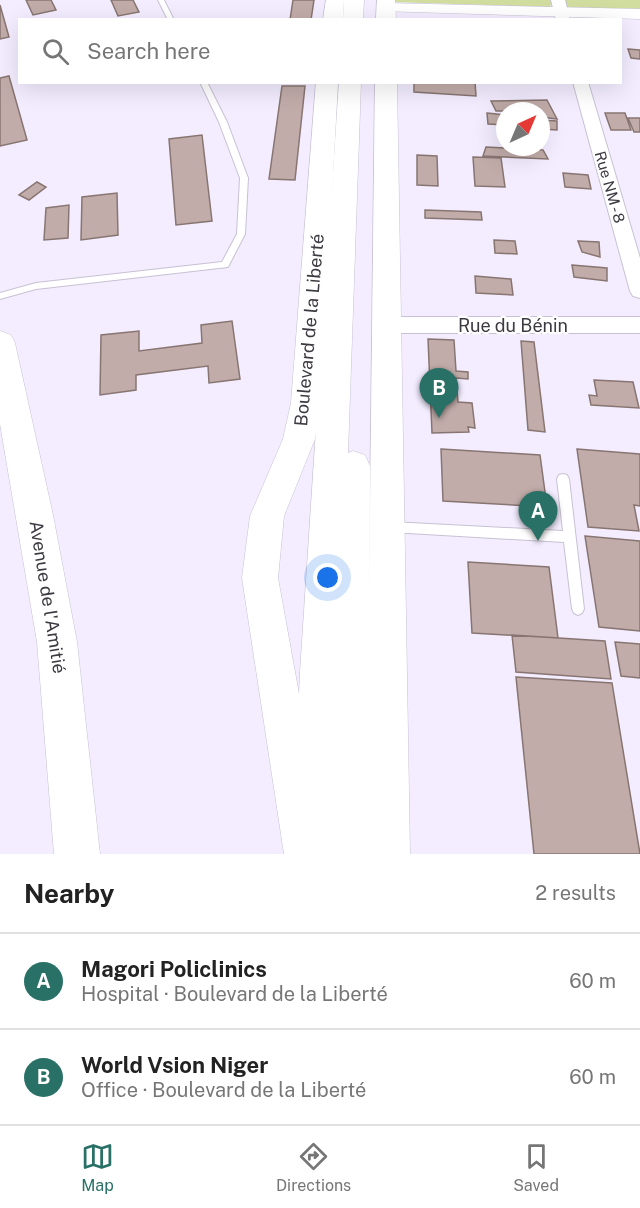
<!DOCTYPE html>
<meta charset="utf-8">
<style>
body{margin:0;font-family:"Public Sans",sans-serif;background:#f2f2f2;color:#222}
.compass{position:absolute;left:496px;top:102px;width:54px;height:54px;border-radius:50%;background:#fff;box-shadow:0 6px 24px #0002;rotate:44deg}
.you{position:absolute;left:328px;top:578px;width:21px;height:21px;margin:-15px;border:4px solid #fff;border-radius:50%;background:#1a73e8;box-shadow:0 0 0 9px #1a73e833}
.badge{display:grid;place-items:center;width:39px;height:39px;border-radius:50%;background:#297066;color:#fff;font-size:20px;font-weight:700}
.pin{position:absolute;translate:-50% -50px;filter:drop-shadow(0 2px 3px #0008)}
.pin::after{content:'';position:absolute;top:32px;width:21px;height:18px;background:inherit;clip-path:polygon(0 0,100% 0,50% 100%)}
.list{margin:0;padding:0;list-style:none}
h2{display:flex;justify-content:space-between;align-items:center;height:78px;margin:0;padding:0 24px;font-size:26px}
h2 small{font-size:20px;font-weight:400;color:#767676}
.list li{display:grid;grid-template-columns:39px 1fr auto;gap:18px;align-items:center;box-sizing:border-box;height:96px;padding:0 24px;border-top:2px solid #e0e0e0}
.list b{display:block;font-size:22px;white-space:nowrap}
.list p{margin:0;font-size:20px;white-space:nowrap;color:#767676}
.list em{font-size:20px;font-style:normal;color:#767676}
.icon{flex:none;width:33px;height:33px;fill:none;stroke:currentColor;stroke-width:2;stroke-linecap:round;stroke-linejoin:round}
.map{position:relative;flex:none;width:640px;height:854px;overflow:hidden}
.search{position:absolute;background:#fff;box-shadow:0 6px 24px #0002;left:18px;right:18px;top:18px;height:66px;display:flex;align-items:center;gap:15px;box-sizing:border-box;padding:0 21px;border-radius:0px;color:#767676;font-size:22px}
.sheet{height:270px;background:#fff}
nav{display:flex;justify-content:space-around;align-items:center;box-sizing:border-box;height:84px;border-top:2px solid #e0e0e0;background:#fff;font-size:16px;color:#767676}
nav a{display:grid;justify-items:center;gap:3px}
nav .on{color:#297066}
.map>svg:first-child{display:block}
</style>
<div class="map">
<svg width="640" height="854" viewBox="0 0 640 854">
<rect width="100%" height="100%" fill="#f3edff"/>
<path fill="#d0dd9e" d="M392,0H552V1L550,7L392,2Z
M559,0H640V11L567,9Z"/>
<path fill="#c1aca9" stroke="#887572" stroke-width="1.5" d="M26,0H51L56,10L33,15Z
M111,0H133L139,12L118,16Z
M293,0H314L311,20H290Z
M0,5L9,37L0,39Z
M628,49L640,50V59L631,58Z
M9,76L27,140L0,146V78Z
M414,82H475L476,96L414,92Z
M282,86H305L295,180L269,179Z
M547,100L557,119L541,117V111H496L491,101Z
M487,113L505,115V125L488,124Z
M605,113H625L631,130H611Z
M628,118H640V132H634Z
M541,120L557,121V130L541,129Z
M202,135L212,221L176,225L169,139Z
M486,147L543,150L548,159L483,156Z
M417,155L437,156L438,186L417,185Z
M473,157L501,158L505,187L475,186Z
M563,173L588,175L591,189L565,187Z
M37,182L46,187L29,200L19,195Z
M117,193L118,235L81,240L82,197Z
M69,205L68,238L44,240L46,208Z
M425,210L481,212L482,220L425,218Z
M494,240L515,241L517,254L495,253Z
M578,241L599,242L600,257L582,252Z
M572,265L607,268V281L574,277Z
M475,276L511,279L513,295L476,293Z
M232,321L240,379L209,383L208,366L136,375V390L100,395L101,335L139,331V351L202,343L201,325Z
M428,339L454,340L456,371L468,372V379L456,378L458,402L472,403L475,428L468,427L469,432L432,433Z
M521,341L534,342L545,432L528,430Z
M594,380L633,382L639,408L591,405L589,395L597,396Z
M441,449L540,455L547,507L443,501Z
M577,449L640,454V506L634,505L639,531L588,527Z
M585,536L640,541V631L599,627Z
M468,562L549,567L558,638L472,633Z
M512,635L605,641L611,679L516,672Z
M615,642L640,644V678L621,676Z
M516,677L612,683L640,854H534Z"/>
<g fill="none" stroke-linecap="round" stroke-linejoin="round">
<defs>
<path id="service" d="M158,0H164L174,20H168Z
M200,82H207L227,122L248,178L245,234L228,267L36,289L0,299V293L36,283L222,262L237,234L240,178L219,122Z
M563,474L567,475L569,479L584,609L582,613L578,615L574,613L572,609L564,542L391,532L387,531L385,527L387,523L391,522L563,531L557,479L559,475Z"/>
<path id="minor" d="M551,0H565L570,20H556Z
M573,82H588L640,258V298L633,296L630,291Z
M387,317H640V333H387L380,331L377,325L380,319Z"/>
<path id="tertiary" d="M386,3L640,9V19L380,11L378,8L380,5Z"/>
<path id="secondary" d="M326,0H344L343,20H323Z
M377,0H395L396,20H376Z
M316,82H338L321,403L315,439L284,516L278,578L328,854H284L242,578L250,516L283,439L291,403Z
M375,82H397L410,854H366Z"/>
<path id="primary" d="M0,331L11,335L15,343L53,515L77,642L100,854H54L37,642L0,424Z"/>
<path id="trunk" d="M344,0H364L363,20H343Z
M339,82H361L348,453L353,451L365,455L370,466L369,854H292L300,672Z"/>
</defs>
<use href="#service" stroke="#c8c1d3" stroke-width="2"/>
<use href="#minor" stroke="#c8c1d3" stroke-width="2"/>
<use href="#tertiary" stroke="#c8c1d3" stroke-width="1"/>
<use href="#secondary" stroke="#c8c1d3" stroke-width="1"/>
<use href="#primary" stroke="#c8c1d3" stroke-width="1"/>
<use href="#trunk" stroke="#c8c1d3" stroke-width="1"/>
<use href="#service" fill="#fff" fill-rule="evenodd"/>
<use href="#minor" fill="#fff" fill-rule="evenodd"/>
<use href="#tertiary" fill="#fff" fill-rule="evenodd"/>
<use href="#secondary" fill="#fff" fill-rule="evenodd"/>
<use href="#primary" fill="#fff" fill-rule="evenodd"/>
<use href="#trunk" fill="#fff" fill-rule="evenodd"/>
</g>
<g text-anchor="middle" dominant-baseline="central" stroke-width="4.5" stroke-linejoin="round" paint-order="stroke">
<g font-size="15" fill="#3c3940" stroke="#fefefe">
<text transform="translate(610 187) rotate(74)">Rue NM - 8</text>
</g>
<g font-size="18" fill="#3c3940" stroke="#fefefe">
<text x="513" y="325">Rue du Bénin</text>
<text transform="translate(309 330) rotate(-85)">Boulevard de la Liberté</text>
<text transform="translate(48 597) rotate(81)">Avenue de l'Amitié</text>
</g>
</g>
</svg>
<svg class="compass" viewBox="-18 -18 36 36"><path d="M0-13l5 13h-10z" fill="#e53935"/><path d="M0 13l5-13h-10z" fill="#767676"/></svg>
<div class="you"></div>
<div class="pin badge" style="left:538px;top:541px">A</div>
<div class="pin badge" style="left:439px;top:418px">B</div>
<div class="search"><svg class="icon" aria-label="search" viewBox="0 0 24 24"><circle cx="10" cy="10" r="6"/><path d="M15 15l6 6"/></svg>Search here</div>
</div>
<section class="sheet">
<h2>Nearby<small>2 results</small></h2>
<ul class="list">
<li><span class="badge">A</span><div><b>Magori Policlinics</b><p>Hospital · Boulevard de la Liberté</p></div><em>60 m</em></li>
<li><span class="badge">B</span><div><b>World Vsion Niger</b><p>Office · Boulevard de la Liberté</p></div><em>60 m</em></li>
</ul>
</section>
<nav>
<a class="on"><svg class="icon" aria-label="map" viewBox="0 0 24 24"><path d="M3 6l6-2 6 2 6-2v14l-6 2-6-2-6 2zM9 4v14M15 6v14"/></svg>Map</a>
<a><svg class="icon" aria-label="directions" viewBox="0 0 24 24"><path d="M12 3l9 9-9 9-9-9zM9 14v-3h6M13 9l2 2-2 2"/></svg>Directions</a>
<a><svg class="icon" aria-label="saved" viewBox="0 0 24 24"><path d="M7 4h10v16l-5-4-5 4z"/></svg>Saved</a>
</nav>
